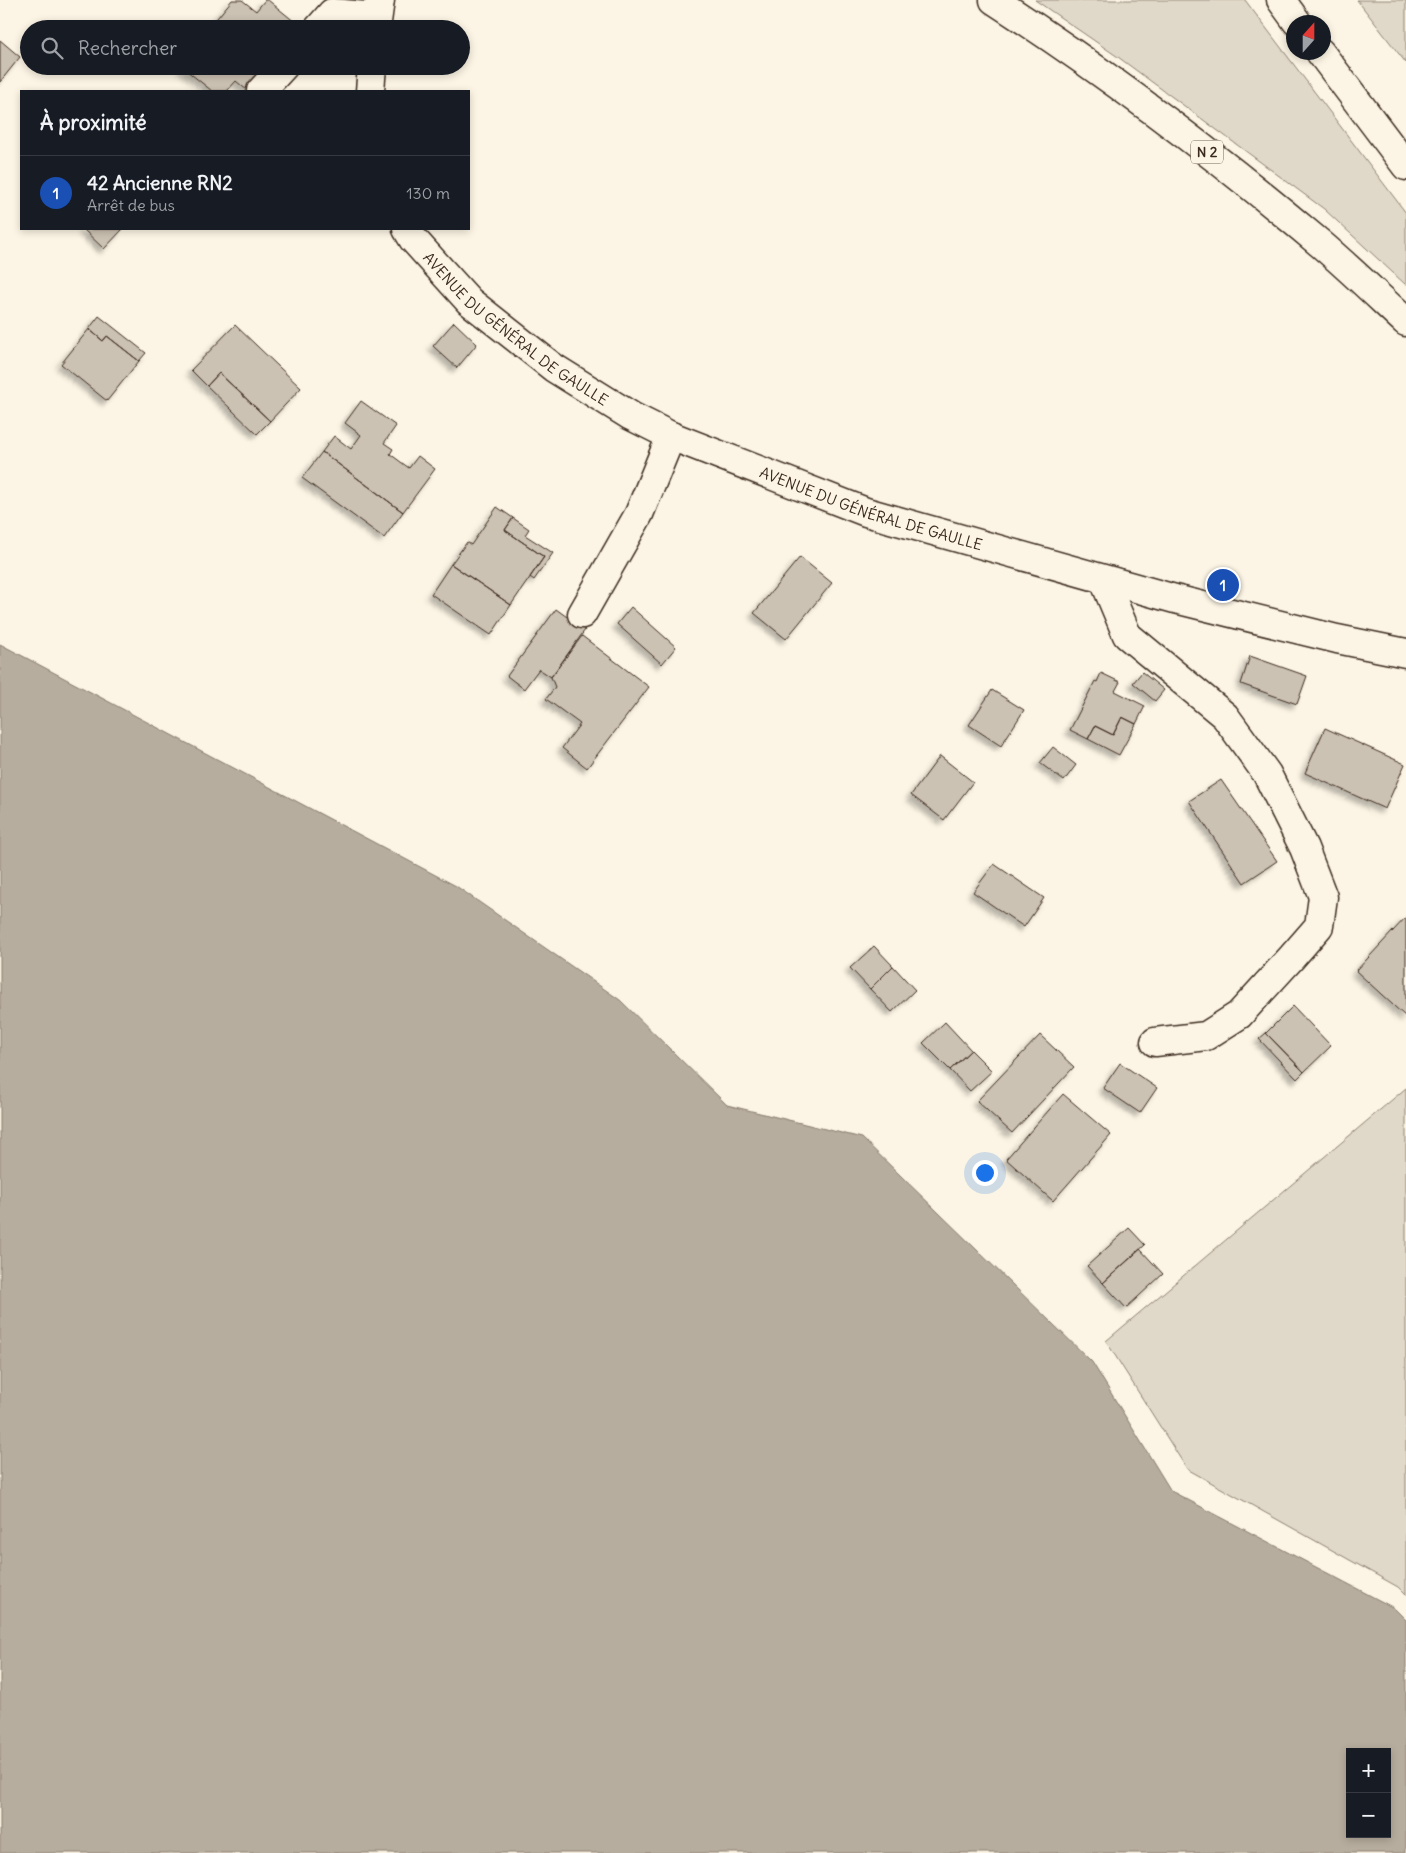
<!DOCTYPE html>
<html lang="fr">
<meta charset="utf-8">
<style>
body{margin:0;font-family:Delius,sans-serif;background:#242831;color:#f1f3f6}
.controls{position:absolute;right:15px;bottom:15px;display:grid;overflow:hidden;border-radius:0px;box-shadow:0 2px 8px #0003}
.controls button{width:45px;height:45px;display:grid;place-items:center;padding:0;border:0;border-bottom:1px solid #363941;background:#171b24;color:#f1f3f6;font:25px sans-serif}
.compass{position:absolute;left:1286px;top:15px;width:45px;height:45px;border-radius:50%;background:#171b24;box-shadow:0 2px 8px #0003;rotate:21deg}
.you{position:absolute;left:984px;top:1172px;width:18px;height:18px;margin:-12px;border:4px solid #fff;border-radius:50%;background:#1a73e8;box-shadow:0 0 0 8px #1a73e833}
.badge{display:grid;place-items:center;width:32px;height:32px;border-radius:50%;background:#2563eb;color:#fff;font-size:16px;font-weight:700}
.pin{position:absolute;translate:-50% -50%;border:2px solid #fff;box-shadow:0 1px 5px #0006}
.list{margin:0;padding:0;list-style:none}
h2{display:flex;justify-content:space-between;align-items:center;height:65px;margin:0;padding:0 20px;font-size:21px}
h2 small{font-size:16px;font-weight:400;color:#9ea1a6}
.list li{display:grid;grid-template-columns:32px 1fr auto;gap:15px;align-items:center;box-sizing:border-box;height:75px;padding:0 20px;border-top:1px solid #363941}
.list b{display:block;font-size:19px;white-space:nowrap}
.list p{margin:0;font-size:16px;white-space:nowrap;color:#9ea1a6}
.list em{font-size:16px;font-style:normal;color:#9ea1a6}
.icon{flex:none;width:28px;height:28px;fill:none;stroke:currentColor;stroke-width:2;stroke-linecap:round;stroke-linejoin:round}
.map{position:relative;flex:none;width:1406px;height:1853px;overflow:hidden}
.search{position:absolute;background:#171b24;box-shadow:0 2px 8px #0003;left:20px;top:20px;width:450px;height:55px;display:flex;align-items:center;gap:12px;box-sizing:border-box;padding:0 18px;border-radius:28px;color:#9ea1a6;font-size:19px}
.panel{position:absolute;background:#171b24;box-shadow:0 2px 8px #0003;left:20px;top:90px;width:450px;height:140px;border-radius:0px}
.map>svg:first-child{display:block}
</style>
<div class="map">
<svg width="1406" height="1853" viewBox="0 0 1406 1853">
<defs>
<filter id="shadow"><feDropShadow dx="-4.5" dy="4.5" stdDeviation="2.5" flood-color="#0004"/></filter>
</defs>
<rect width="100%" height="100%" fill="#fcf5e5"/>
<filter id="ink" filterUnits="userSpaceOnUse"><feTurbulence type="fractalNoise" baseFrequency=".02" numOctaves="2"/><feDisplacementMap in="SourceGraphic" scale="10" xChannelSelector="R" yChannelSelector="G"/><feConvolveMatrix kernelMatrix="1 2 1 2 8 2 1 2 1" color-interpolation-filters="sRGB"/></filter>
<g filter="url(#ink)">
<path fill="#e0d8c8" stroke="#8e8173" d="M1035,0H1245L1406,213V285L1324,209L1118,57Z
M1357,0H1406V63Z
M1406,1088V1595L1398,1587L1187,1469L1106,1341Z"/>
<path fill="#b7ad9e" stroke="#85796b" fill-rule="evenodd" d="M0,644L456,886L620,1000L727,1105L862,1138L1092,1362L1171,1491L1394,1608L1406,1620V1853H0ZM1350,1752H1387V1834H1350Z"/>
<path fill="#ccc2b3" stroke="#3b2a1e" filter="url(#shadow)" d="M232,0H242L256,11L265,0H268L301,27L299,29H208Z
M0,40L20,57L0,82Z
M181,66H253L263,74L248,91L236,81L227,91H212Z
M83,229H123L104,249Z
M99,316L146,353L139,361L107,336L103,341L89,329Z
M454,322L477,344L457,368L433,346Z
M235,325L301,388L270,421L219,373L207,386L191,370Z
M89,329L103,341L107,336L139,361L107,401L61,364Z
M219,373L270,421L257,434L207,386Z
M361,401L396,426L384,443L393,449L390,454L409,468L418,456L435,469L403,512L322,452L334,436L351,449L361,435L345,423Z
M322,452L403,512L384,538L302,478Z
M497,507L513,518L505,530L544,557L511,605L451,564L467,542L471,545Z
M513,518L529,529L525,535L553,553L534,580L530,577L544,557L505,530Z
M800,557L832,583L786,639L754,613Z
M451,564L511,605L491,635L431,594Z
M631,607L676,647L662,664L617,624Z
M556,609L585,630L551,677L539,669L524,689L507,676Z
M582,636L649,687L587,768L562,748L580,724L546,699L555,687L551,677Z
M1250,656L1307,676L1297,704L1241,684Z
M1142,672L1164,690L1155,701L1133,683Z
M1101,673L1120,682L1115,691L1145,706L1136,724L1122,717L1113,735L1095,726L1088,739L1070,730L1095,681L1097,682Z
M992,690L1024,710L1001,746L969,725Z
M1122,717L1136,724L1119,755L1088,739L1095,726L1113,735Z
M1325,728L1405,764L1385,809L1305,773Z
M1053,747L1076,765L1064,781L1040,763Z
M940,756L973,782L944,820L911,795Z
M1221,780L1277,861L1244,883L1189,801Z
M994,864L1044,898L1024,927L973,892Z
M1406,917V1017L1356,971Z
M874,946L893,966L870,989L850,968Z
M893,966L915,990L892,1012L870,989Z
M1293,1006L1331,1046L1304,1072L1266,1033Z
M945,1022L971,1050L950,1070L923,1043Z
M1266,1033L1304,1072L1297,1079L1259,1039Z
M1040,1035L1074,1067L1012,1133L977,1101Z
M971,1050L992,1071L970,1091L950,1070Z
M1120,1063L1157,1088L1140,1113L1103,1088Z
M1063,1094L1111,1135L1053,1201L1006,1159Z
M1129,1228L1145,1245L1103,1283L1087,1266Z
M1140,1249L1163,1274L1126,1308L1103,1283Z"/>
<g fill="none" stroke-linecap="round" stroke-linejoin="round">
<defs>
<path id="minor" d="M318,29L332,13L377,17
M261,91L284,66
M1104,580L1127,635L1225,716L1267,774L1304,848L1323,897L1319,926L1292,957L1239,1015L1206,1036L1155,1042
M582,614L639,514L671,436"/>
<g id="major">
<path d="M994,0C1108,74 1218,157 1322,245C1351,270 1378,296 1406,322"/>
<path d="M1281,0L1297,22"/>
<path d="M376,29L380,0"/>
<path d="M1320,52L1406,166"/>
<path d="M370,91L372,66"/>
<path id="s1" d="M407,229L413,239L469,301L554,368L631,416L671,436L866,512L1175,599L1337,639L1406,653"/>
</g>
</defs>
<use href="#minor" stroke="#3b2a1e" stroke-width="31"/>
<use href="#major" stroke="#3b2a1e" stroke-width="31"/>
<use href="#minor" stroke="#fcf5e5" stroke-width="28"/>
<use href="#major" stroke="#fcf5e5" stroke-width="28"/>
</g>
</g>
<g text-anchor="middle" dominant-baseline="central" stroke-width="4" stroke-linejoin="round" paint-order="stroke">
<rect fill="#fcf5e5" stroke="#75675a" stroke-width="1" x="1191" y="140.5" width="32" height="23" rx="4"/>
<g font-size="14" font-weight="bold" fill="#3b2a1e">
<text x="1207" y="152">N 2</text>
</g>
<g font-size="15" fill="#3b2a1e" stroke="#fcf5e5">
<text stroke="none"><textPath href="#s1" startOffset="149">AVENUE DU GÉNÉRAL DE GAULLE</textPath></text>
<text stroke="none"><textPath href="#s1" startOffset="552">AVENUE DU GÉNÉRAL DE GAULLE</textPath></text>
</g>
</g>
</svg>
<div class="controls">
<button>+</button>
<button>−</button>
</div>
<svg class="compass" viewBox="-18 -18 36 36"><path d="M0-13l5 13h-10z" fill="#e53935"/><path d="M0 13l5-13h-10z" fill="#9ea1a6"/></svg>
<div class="you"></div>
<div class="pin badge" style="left:1223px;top:585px;background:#1a4fb4">1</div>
<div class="search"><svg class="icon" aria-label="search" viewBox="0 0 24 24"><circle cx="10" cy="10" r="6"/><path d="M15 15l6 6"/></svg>Rechercher</div>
<section class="panel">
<h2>À proximité<small></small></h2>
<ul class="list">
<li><span class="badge" style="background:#1a4fb4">1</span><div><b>42 Ancienne RN2</b><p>Arrêt de bus</p></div><em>130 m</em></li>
</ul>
</section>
</div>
